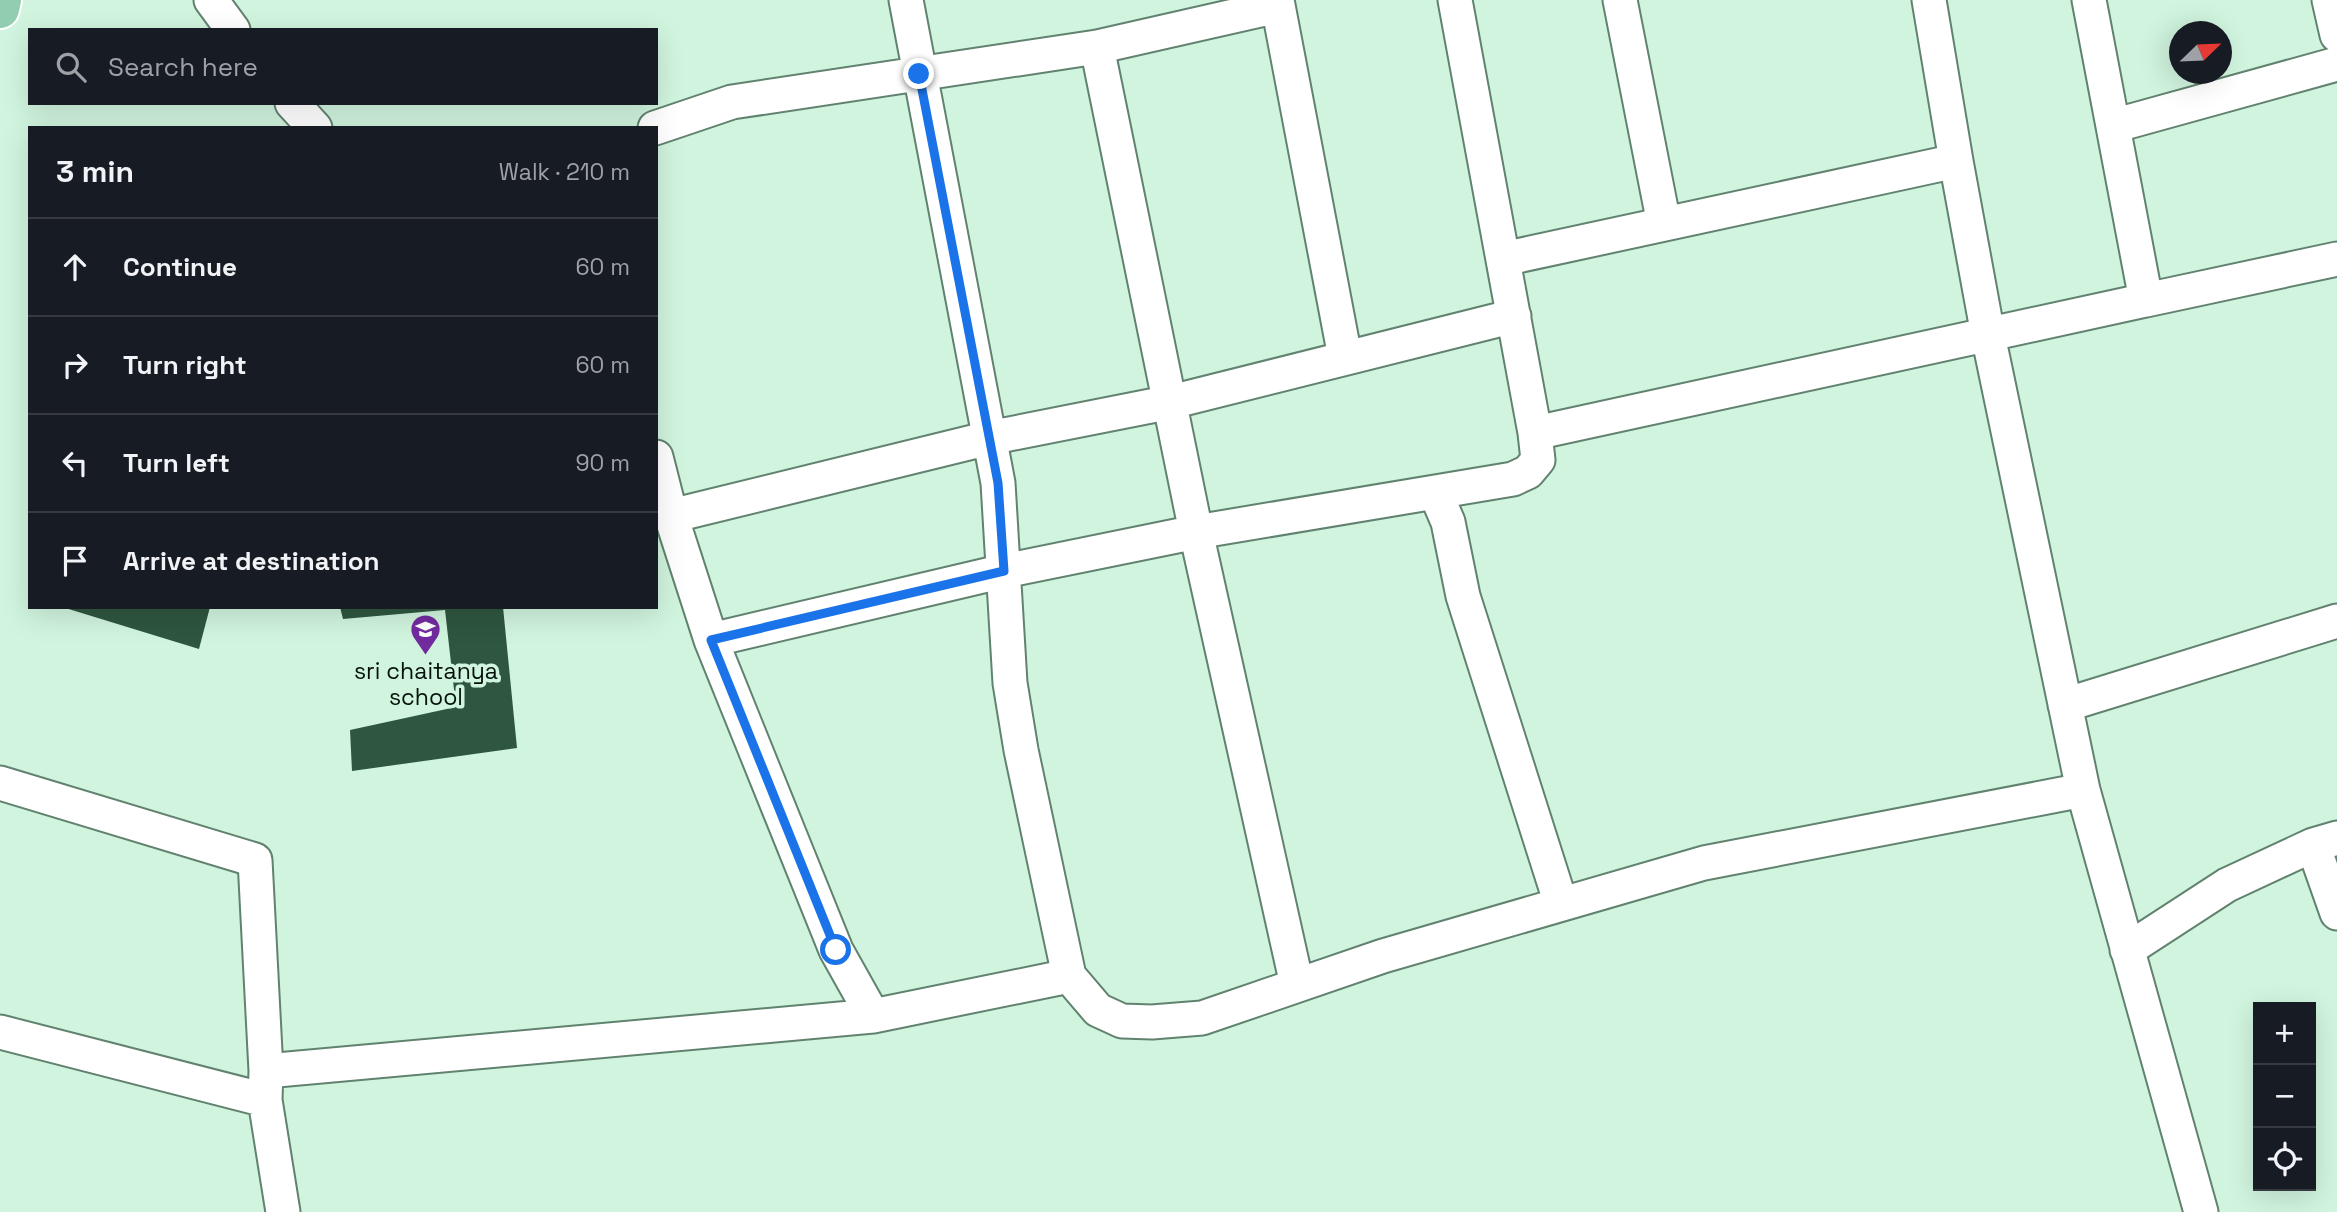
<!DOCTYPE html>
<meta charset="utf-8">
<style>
body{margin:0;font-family:"Space Grotesk",sans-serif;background:#20242c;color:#f1f3f6}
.controls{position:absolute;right:21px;bottom:21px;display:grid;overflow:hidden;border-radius:0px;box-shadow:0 7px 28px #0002}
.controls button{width:63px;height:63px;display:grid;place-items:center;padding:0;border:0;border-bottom:2px solid #363941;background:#171b24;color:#f1f3f6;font:35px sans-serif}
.compass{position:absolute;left:2169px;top:21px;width:63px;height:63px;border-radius:50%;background:#171b24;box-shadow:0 7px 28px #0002;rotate:67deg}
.stop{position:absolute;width:21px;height:21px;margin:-16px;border:5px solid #1a73e8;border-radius:50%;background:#fff}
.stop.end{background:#1a73e8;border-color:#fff;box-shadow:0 2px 7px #0008}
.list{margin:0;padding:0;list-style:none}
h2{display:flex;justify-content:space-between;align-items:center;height:91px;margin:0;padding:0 28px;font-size:30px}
h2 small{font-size:23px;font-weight:400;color:#9ea1a6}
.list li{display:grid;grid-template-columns:46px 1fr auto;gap:21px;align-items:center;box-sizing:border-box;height:98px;padding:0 28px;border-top:2px solid #363941}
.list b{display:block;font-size:26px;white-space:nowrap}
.list em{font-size:23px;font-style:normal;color:#9ea1a6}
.icon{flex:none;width:38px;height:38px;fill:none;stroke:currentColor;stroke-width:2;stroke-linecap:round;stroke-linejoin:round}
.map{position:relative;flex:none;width:2337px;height:1212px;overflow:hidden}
.search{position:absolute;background:#171b24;box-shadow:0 7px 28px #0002;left:28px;top:28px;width:630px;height:77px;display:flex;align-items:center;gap:18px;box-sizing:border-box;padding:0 24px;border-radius:0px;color:#9ea1a6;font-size:26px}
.panel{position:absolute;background:#171b24;box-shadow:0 7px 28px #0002;left:28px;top:126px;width:630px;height:483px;border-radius:0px}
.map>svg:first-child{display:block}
</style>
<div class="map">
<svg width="2337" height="1212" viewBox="0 0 2337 1212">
<rect width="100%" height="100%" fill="#d0f4de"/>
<path fill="#2e5640" d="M62,607H210L199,649Z
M340,607H503L517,748L352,771L350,730L456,707L445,610L343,619Z"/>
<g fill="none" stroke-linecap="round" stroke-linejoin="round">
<defs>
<path id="street" d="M211,0L233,30
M906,0L998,483L1010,683L1021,750L1069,976
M1277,0L1345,357
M1455,0L1535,433L2146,300L2089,0
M1620,0L1664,224
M1929,0L1956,161L1988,335L2083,790L2201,1212
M2329,0L2337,35
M1097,47L1196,532L1297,985
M292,103L315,128
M2113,126L2337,64
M655,128L732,102L1097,47L1278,6
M1503,259L1956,161
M2146,300L2337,259
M656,457L671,516L711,640L836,950L873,1016
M1436,494L1448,522L1463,596L1561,904
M671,516L989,438L1171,402L1514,316
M711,640L1004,571L1196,532L1513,479L1528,472L1538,460L1535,433
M2065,705L2337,621
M0,783L255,860L266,1071L265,1100L283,1212
M2313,845L2337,913
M2127,950L2227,885L2313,845L2337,838
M0,1032L265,1100
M266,1071L873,1016L1069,976L1098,1010L1122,1021L1152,1022L1202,1018L1383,956L1704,863L2083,790"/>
<path id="primary" d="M0,9L2,0"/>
</defs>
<use href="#street" stroke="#61826f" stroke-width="37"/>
<use href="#primary" stroke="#fff" stroke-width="42"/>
<use href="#street" stroke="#fff" stroke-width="33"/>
<use href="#primary" stroke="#92cdaf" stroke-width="38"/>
</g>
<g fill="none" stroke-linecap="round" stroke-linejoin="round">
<path stroke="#1a73e8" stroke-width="9" d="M836,950L711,640L1004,571L998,483L919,74"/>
</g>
<defs>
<symbol id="school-pin" viewBox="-11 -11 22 30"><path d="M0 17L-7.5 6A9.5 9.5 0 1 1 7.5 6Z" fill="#722b9f" stroke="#d0f4de"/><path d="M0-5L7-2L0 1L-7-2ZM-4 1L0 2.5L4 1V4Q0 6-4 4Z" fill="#fff"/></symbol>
</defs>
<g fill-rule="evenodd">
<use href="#school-pin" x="408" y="612" width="35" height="47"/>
</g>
<g text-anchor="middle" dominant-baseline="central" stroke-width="7" stroke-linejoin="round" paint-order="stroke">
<g font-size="23" fill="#05110a" stroke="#d0f4de">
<text x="426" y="671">sri chaitanya<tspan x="426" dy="26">school</tspan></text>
</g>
</g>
</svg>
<div class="controls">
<button>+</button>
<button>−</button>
<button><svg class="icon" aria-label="locate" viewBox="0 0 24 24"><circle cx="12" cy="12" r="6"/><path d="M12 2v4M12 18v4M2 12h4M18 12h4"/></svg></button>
</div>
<svg class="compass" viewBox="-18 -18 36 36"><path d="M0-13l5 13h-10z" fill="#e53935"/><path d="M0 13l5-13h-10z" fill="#9ea1a6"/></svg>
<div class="stop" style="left:836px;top:950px"></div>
<div class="stop end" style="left:919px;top:74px"></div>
<div class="search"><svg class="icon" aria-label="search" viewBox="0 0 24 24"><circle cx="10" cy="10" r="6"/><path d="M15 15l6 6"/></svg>Search here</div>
<section class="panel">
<h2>3 min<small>Walk · 210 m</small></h2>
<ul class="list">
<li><svg class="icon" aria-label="ahead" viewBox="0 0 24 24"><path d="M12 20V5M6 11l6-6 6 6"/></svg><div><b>Continue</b></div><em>60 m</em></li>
<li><svg class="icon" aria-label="right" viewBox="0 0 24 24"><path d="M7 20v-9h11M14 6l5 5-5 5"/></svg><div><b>Turn right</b></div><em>60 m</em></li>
<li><svg class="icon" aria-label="left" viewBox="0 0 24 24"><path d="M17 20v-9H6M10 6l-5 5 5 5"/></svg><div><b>Turn left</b></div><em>90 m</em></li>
<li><svg class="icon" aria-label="arrive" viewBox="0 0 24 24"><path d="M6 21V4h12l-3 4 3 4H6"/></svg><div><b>Arrive at destination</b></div></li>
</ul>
</section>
</div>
